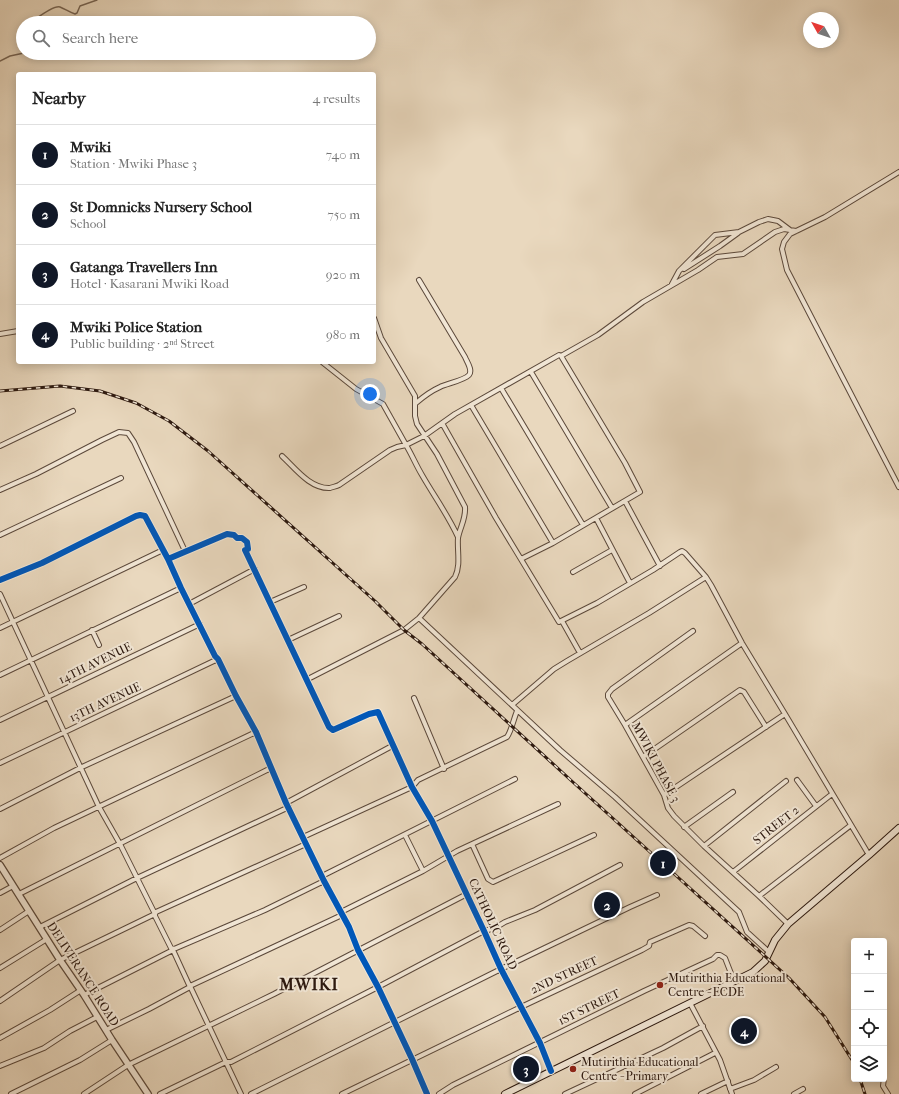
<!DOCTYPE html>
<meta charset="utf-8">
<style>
body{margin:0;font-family:"IM FELL French Canon",serif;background:#f6f6f6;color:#222}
.controls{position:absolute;right:12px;bottom:12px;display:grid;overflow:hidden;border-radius:4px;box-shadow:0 2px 10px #0003}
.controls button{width:36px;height:36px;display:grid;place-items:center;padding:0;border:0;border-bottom:1px solid #e0e0e0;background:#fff;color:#222;font:20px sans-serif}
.compass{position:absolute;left:803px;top:12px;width:36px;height:36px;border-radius:50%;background:#fff;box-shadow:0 2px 10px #0003;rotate:310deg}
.you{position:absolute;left:370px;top:394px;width:14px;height:14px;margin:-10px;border:3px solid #fff;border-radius:50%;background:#1a73e8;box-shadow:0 0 0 6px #1a73e833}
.badge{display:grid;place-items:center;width:26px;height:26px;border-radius:50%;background:#111827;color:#fff;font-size:13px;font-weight:700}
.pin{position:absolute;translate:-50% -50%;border:2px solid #fff;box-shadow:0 1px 4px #0006}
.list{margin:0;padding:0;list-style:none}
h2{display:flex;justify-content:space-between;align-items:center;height:52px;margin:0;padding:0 16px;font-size:17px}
h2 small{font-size:13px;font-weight:400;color:#767676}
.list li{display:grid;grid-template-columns:26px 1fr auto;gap:12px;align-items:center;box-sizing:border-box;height:60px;padding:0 16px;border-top:1px solid #e0e0e0}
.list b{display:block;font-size:15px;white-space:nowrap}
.list p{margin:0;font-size:13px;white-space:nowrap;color:#767676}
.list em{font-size:13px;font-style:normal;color:#767676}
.icon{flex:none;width:22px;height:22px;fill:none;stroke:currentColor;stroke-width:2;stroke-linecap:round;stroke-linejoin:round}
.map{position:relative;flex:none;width:899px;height:1094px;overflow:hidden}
.search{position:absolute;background:#fff;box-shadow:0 2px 10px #0003;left:16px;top:16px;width:360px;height:44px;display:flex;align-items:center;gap:10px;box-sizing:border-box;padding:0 14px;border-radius:22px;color:#767676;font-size:15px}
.panel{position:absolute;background:#fff;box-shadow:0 2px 10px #0003;left:16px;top:72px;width:360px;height:292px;border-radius:4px}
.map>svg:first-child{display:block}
</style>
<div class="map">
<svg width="899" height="1094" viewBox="0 0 899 1094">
<rect width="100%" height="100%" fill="#e9d8be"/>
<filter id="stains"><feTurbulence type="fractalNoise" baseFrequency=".005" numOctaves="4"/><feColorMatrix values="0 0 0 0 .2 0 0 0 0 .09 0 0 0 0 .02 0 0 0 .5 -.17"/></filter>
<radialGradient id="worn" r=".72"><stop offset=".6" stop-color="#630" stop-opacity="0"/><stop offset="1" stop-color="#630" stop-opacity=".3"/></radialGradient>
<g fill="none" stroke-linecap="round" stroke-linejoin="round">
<path stroke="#776554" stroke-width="1.5" d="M30,23C36,19 53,5 60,7C65,9 69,12 75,14L77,13L80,6L97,0
M0,61L10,56L24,53"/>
<defs>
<path id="minor" d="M899,172L825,217L790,234L784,242L782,249L787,270L899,487
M684,269L720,246L738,233
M672,284L679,271L715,235L739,232L759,222L768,219L778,221L790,230
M0,334L18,331
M561,356L598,335L643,302L698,270L717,257L743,254L775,232L784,229L796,231
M322,362L356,389L383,404L406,445L424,436L455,414L559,355L561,356L625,463L640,492L553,543L521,559
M531,372L612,508
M501,388L583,525
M416,403C423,397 431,391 440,387C446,384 465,380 469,375C473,370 467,362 465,357L419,280
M471,405L553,543
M442,423L496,518L559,622L597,603L653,570L680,552L682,551L685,553L706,577L711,585L742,643L785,714L869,855
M0,446L73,411
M282,456C295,468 310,489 330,488C333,487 337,486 339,485L390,450L397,447L406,445C412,455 416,465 422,475C434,496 448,515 458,537
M0,490L36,474L102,440L119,432L128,433L134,442L185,551
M625,501L660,566
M596,518L630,583
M0,535L121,478
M168,559L227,534L234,535L237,538H242L247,542L248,549L245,550L329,727L333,730L369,714L378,712L412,787L432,821L484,931L501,969L540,1043L551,1071
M573,572L612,550
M0,580L42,563L136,516L140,515L145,516L168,559L181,588L215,656L218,659L236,696L256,732L286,803L324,881L349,927L358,950L378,987L412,1059L427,1094
M0,594L99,807L120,844L155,914L60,960L0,1001
M270,602L304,587
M189,604L255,569
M419,618L560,750L615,797L739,912L747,932L769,952
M562,621L580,653
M0,628L163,550
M92,630L99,645
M693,631L612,689L608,694V697L625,725L664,795L668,808L674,816L704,846L759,896L788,924
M288,640L339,616
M0,675L181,588
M306,680L404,630L419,618L455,577C461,565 457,551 458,538C460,527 466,519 465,507L437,454L417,424L415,416V396L381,338L374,318
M414,698L444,769
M512,705L554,669L567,661L649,613L706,577
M0,720L200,624
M625,725L742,643
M643,757L740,690L744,692L766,727
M0,763L218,659
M797,780L816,806
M664,795L785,714
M286,803L392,746
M0,809L82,767L236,696
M684,827L733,792
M405,835L423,871
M303,837L412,787L418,780L507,737C511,732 514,718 517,711
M306,844L156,912L155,914V916L171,948L174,949L265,910L324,881
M472,844L488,879L493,882L594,835
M704,846L786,781
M0,858L54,828L256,732
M733,872L832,794
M322,876L515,779
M0,893L13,886
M19,894L271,768
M759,896L851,825
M341,912L423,871L457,851L558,804
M40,927L137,878L289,807
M0,930L29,911
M0,968L47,939
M84,995L173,950L190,987L149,1009L106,1030
M690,1003L720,1060L732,1094
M0,1038L50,1010L81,990
M0,1066L44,1048L70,1031L97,1017
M884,1078L883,1086L888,1094
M730,1089L754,1080L776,1067
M11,1094L80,1060L112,1040
M84,1094L128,1065L274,994L467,894
M160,1094L226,1062H231L378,987L484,931L495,928L505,922L535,910L620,865
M241,1094L190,986L342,915
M251,1094L501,969L630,907L657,895
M342,1094L521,1007L642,950L649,946L650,942L689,925L693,926L705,936
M439,1094L453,1085L644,991L713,959L717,955H720L725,958L734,981
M565,1094L663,1048L703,1026
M635,1094L715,1053
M701,1094L728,1081
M794,1094L803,1089"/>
<path id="tertiary" d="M0,865L60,960L84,995L112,1040L148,1094"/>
<path id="secondary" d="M505,1094L753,972L765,961L775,940L788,924L869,855L899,828"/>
</defs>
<use href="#minor" stroke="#5c493b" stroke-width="6"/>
<use href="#tertiary" stroke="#5c493b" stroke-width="8"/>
<use href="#secondary" stroke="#2d190f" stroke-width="8"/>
<use href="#minor" stroke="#f1e6d5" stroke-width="4"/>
<use href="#tertiary" stroke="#f1e6d5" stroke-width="5.5"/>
<use href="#secondary" stroke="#f1e6d5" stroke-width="6"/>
<defs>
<path id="rail" d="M0,391L60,386L100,391L136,403L169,421L208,451L375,601L404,630L422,644L575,784L789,978L825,1017L854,1063
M860,1079L865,1094"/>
</defs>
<use href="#rail" stroke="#2d190f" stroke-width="3"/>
<use href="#rail" stroke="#f1e6d5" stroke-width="1.5" stroke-dasharray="4.5" stroke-linecap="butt"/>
<defs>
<path id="cycleway" d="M168,559L227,534L234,535L237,538H242L247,542L248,549L245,550L329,727L333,730L369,714L378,712L412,787L432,821L484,931L501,969L540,1043L551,1071
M0,580L42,563L136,516L140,515L145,516L168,559L181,588L215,656L218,659L236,696L256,732L286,803L324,881L349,927L358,950L378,987L412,1059L427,1094"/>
</defs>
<use href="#cycleway" stroke="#f1e6d5" stroke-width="8"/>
<use href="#cycleway" stroke="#0057b8" stroke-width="6"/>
</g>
<g fill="#8f2418" stroke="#f1e6d5" stroke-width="1.5">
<circle cx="660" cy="985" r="4"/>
<circle cx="573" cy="1069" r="4"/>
</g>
<g text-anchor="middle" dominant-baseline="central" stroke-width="4" stroke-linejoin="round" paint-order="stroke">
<g font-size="12" fill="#2d190f" stroke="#f1e6d5">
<text transform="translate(95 663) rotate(-26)">14TH AVENUE</text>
<text transform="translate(105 702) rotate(-25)">13TH AVENUE</text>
<text transform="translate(656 762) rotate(62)">MWIKI PHASE 3</text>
<text transform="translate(776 825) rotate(-38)">STREET 2</text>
<text transform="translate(493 924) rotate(65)">CATHOLIC ROAD</text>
<text transform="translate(83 974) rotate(57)">DELIVERANCE ROAD</text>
<text transform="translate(564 975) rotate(-25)">2ND STREET</text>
<text transform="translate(589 1007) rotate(-26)">1ST STREET</text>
</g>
<g font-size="12" fill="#2d190f" stroke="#f1e6d5" text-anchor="start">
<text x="668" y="978">Mutirithia Educational<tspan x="668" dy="14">Centre - ECDE</tspan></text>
<text x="581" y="1062">Mutirithia Educational<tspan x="581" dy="14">Centre - Primary</tspan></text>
</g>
<g font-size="16" font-weight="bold" letter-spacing="1" fill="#2d190f" stroke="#f1e6d5">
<text x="309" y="984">MWIKI</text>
</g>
</g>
<rect width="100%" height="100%" filter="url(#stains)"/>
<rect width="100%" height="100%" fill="url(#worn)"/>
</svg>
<div class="controls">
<button>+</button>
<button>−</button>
<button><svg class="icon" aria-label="locate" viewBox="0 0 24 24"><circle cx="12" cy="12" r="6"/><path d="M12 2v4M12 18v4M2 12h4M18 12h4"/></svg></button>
<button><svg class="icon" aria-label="layers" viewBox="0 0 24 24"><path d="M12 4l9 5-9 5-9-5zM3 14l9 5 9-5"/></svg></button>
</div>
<svg class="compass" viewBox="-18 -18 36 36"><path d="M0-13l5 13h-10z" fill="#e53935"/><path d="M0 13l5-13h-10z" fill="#767676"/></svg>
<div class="you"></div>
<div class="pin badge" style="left:663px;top:863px">1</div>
<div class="pin badge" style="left:607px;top:905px">2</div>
<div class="pin badge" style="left:526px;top:1069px">3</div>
<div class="pin badge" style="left:744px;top:1031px">4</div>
<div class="search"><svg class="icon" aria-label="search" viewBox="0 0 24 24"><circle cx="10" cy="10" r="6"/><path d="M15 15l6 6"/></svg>Search here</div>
<section class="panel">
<h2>Nearby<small>4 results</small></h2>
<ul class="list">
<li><span class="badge">1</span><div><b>Mwiki</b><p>Station · Mwiki Phase 3</p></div><em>740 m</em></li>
<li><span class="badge">2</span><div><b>St Domnicks Nursery School</b><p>School</p></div><em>750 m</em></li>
<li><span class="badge">3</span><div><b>Gatanga Travellers Inn</b><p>Hotel · Kasarani Mwiki Road</p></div><em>920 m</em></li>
<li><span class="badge">4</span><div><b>Mwiki Police Station</b><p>Public building · 2ⁿᵈ Street</p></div><em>980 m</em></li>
</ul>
</section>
</div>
